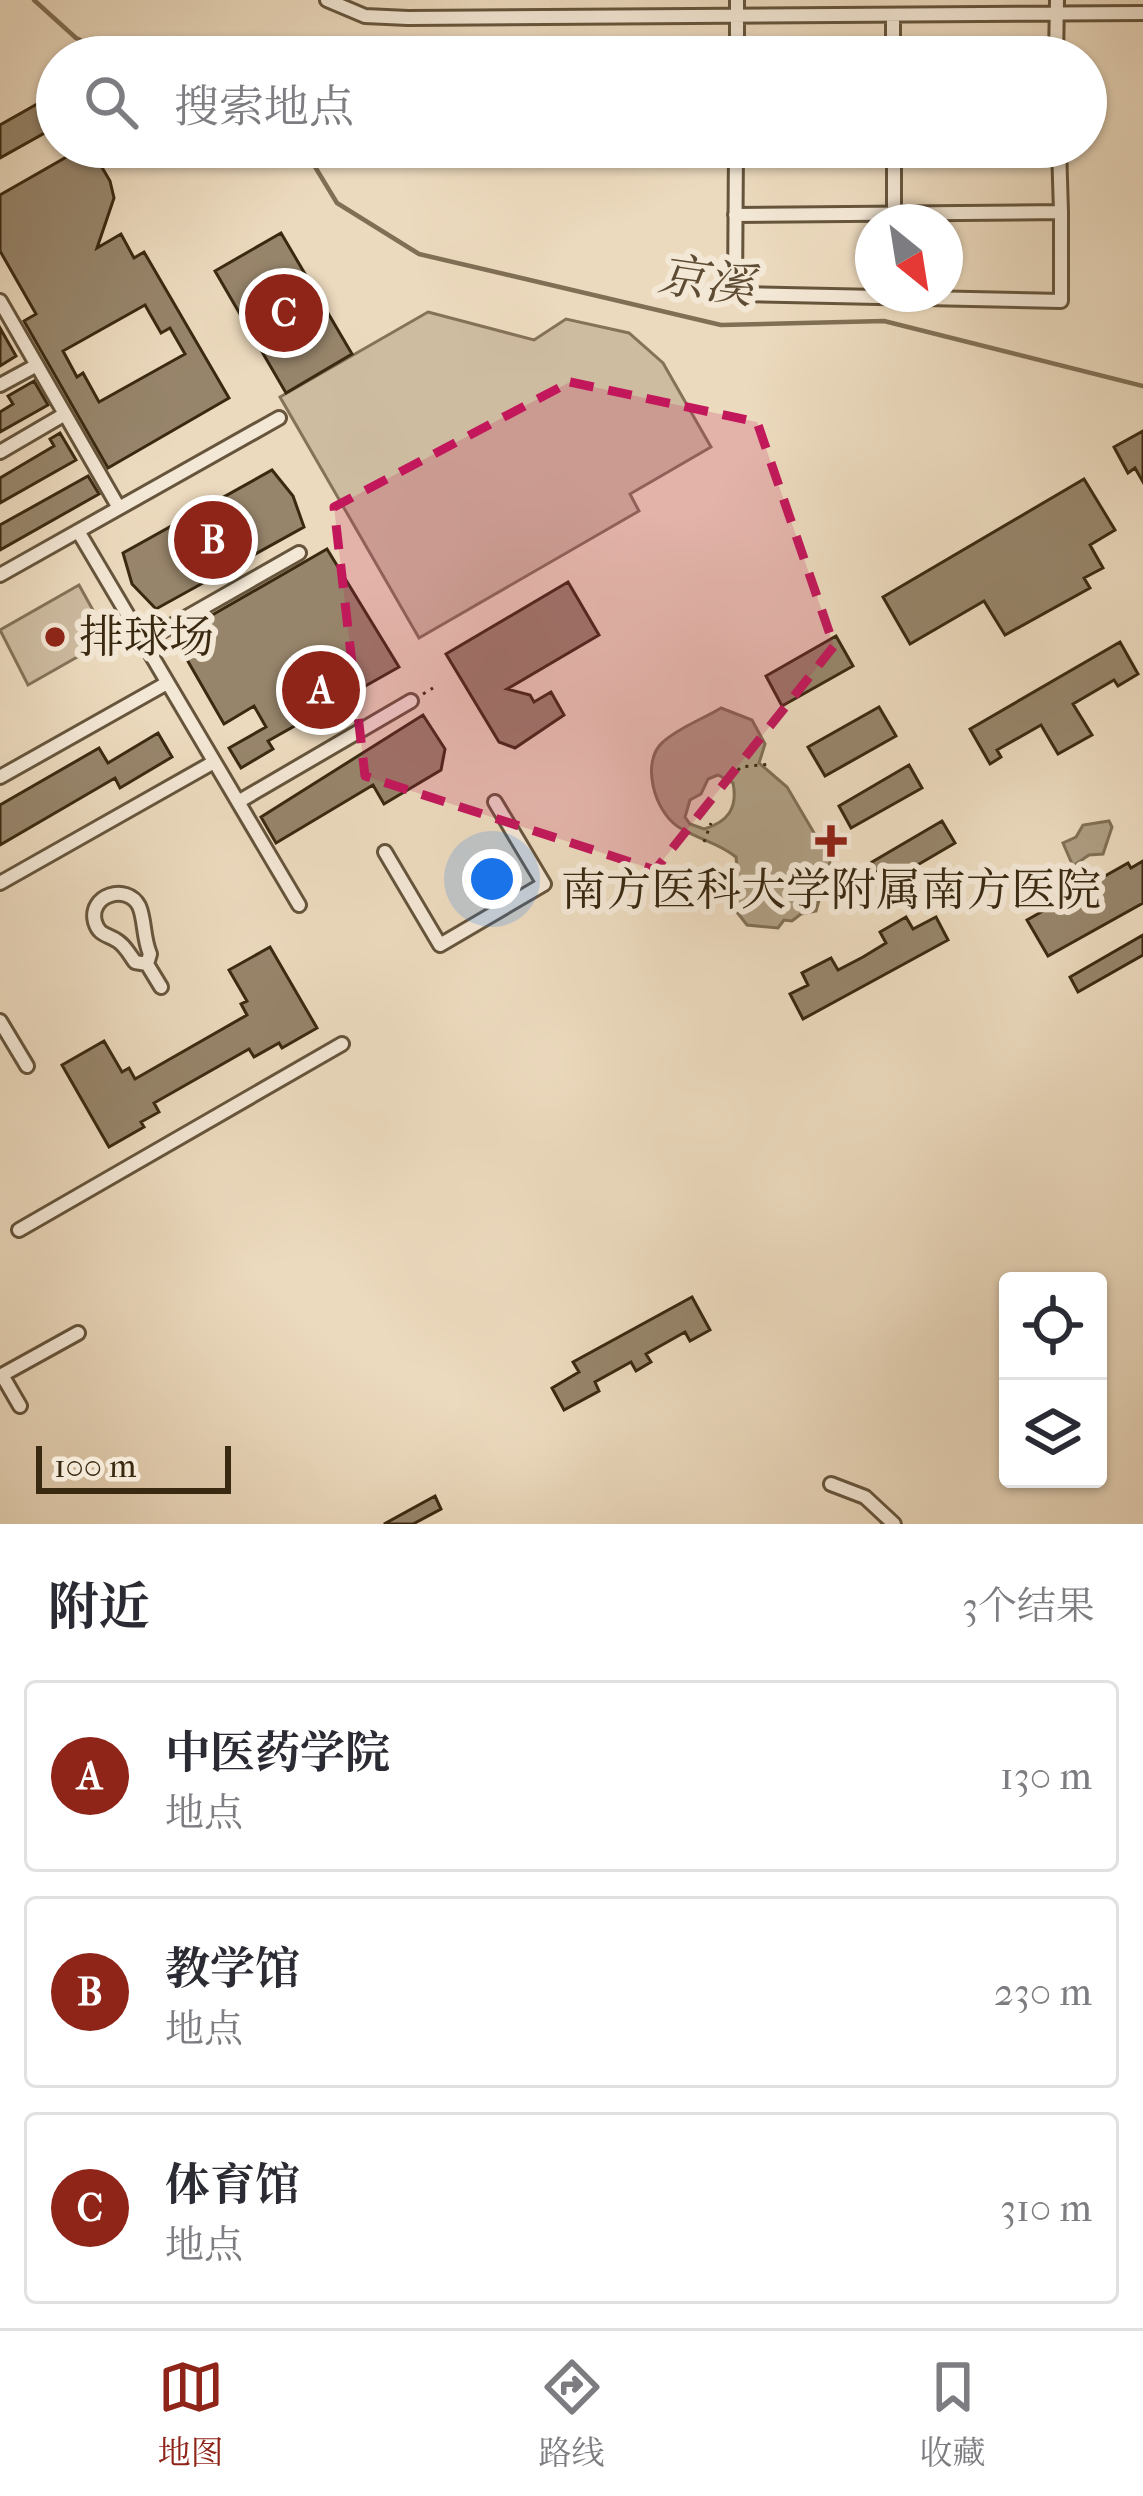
<!DOCTYPE html>
<html lang="zh">
<meta charset="utf-8">
<style>
body{margin:0;font-family:"IM FELL French Canon","Noto Serif SC",serif;background:#f7f7f7;color:#2b2b33}
.controls{position:absolute;right:36px;bottom:36px;display:grid;overflow:hidden;border-radius:12px;box-shadow:0 3px 9px #0004}
.controls button{width:108px;height:108px;display:grid;place-items:center;padding:0;border:0;border-bottom:3px solid #e1e1e2;background:#fff;color:#2b2b33;font:60px sans-serif}
.compass{position:absolute;left:855px;top:204px;width:108px;height:108px;border-radius:50%;background:#fff;box-shadow:0 3px 9px #0004;rotate:150deg}
.scale{position:absolute;left:36px;bottom:30px;width:195px;box-sizing:border-box;padding-left:12px;border:6px solid #3a2911;border-top:0;font-size:33px;line-height:42px;white-space:nowrap;color:#3a2911;-webkit-text-stroke:9px #f3e7d5;paint-order:stroke}
.you{position:absolute;left:492px;top:879px;width:42px;height:42px;margin:-30px;border:9px solid #fff;border-radius:50%;background:#1a73e8;box-shadow:0 0 0 18px #1a73e833}
.badge{display:grid;place-items:center;width:78px;height:78px;border-radius:50%;background:#8f2418;color:#fff;font-size:39px;font-weight:700}
.pin{position:absolute;translate:-50% -50%;border:6px solid #fff;box-shadow:0 3px 12px #0006}
.list{margin:0;padding:0;list-style:none}
h2{display:flex;justify-content:space-between;align-items:center;height:156px;margin:0;padding:0 48px;font-size:51px}
h2 small{font-size:39px;font-weight:400;color:#7c7c81}
.list li{display:grid;grid-template-columns:78px 1fr auto;gap:36px;align-items:center;box-sizing:border-box;height:192px;margin:0 24px 24px;padding:0 24px;border:3px solid #e1e1e2;border-radius:12px}
.list b{display:block;font-size:45px;white-space:nowrap}
.list p{margin:0;font-size:39px;white-space:nowrap;color:#7c7c81}
.list em{font-size:39px;font-style:normal;color:#7c7c81}
.icon{flex:none;width:66px;height:66px;fill:none;stroke:currentColor;stroke-width:2;stroke-linecap:round;stroke-linejoin:round}
.map{position:relative;flex:none;width:1143px;height:1524px;overflow:hidden}
.search{position:absolute;background:#fff;box-shadow:0 3px 9px #0004;left:36px;right:36px;top:36px;height:132px;display:flex;align-items:center;gap:30px;box-sizing:border-box;padding:0 42px;border-radius:66px;color:#7c7c81;font-size:45px}
.sheet{height:804px;background:#fff}
nav{display:flex;justify-content:space-around;align-items:center;box-sizing:border-box;height:168px;border-top:3px solid #e1e1e2;background:#fff;font-size:33px;color:#7c7c81}
nav a{display:grid;justify-items:center;gap:6px}
nav .on{color:#8f2418}
.map>svg:first-child{display:block}
</style>
<div class="map">
<svg width="1143" height="1524" viewBox="0 0 1143 1524">
<rect width="100%" height="100%" fill="#ecdabe"/>
<filter id="stains"><feTurbulence type="fractalNoise" baseFrequency=".00167" numOctaves="4"/><feColorMatrix values="0 0 0 0 .2 0 0 0 0 .09 0 0 0 0 .02 0 0 0 .5 -.17"/></filter>
<radialGradient id="worn" r=".72"><stop offset=".6" stop-color="#630" stop-opacity="0"/><stop offset="1" stop-color="#630" stop-opacity=".3"/></radialGradient>
<path fill="#cebca1" stroke="#847259" stroke-width="3" d="M428,312L534,340L566,319L629,333L663,363L711,447L630,494L639,511L419,638L280,397Z
M79,585L109,639L28,685L0,630Z"/>
<path fill="#af9e83" stroke="#806f55" stroke-width="3" fill-rule="evenodd" d="M721,708L752,720L765,744L759,763L787,787L830,860L829,867L822,865L816,879L822,890L816,911L801,914L792,921L784,920L778,928L747,925L732,906L738,879L736,857C718,842 696,839 677,826C655,811 640,762 663,742C678,728 703,719 721,708ZM718,775L733,783C738,808 728,822 704,829L690,824L685,817L690,800L701,794L708,779Z
M1109,821L1112,827L1103,854L1089,855L1073,866L1063,843L1076,837L1083,825Z"/>
<g fill="none" stroke-linecap="round" stroke-linejoin="round">
<path stroke="#806f55" stroke-width="4.5" d="M34,0L76,38L117,57
M303,147L337,203L419,254L721,325L884,321L1143,386"/>
</g>
<path fill="#97856b" stroke="#3a2911" stroke-width="3" fill-rule="evenodd" d="M46,99L57,117V126L0,158V125Z
M84,147H90L110,181L114,198L97,248L121,234L134,258L144,252L229,398L108,468L24,321L36,314L0,251V195ZM145,305L161,333L170,328L185,354L99,402L83,373L77,377L63,351Z
M281,233L352,354L286,393L215,271Z
M0,328L16,356L0,366Z
M34,381L48,405L0,432V412L13,404L8,396Z
M1143,431V482L1135,468L1128,473L1114,447Z
M60,433L76,460L0,503V478L54,446L50,439Z
M272,470L293,496L304,527L156,609L132,584L123,553Z
M88,476L99,494L0,550V525Z
M1084,479L1115,530L1090,545L1103,568L1084,578L1090,588L1005,635L984,601L910,644L883,597Z
M327,549L399,667L268,741L273,749L241,768L229,748L266,727L254,706L224,724L174,637Z
M568,582L599,635L507,689L530,695L534,702L551,692L564,715L515,748L499,742L446,654Z
M836,636L853,666L782,706L766,676Z
M1120,642L1138,674L1118,686L1114,680L1073,704L1092,735L1058,754L1041,725L997,750L1001,757L990,764L970,729Z
M879,707L896,736L825,776L808,747Z
M423,715L445,749L441,770L384,804L373,785L276,843L261,817Z
M158,733L172,757L120,788L115,778L0,845V805L99,748L108,763Z
M909,765L922,788L851,828L839,806Z
M942,821L955,843L885,884L872,862Z
M1143,861V903L1048,956L1027,920L1128,863L1131,868Z
M906,917L913,929L936,917L948,940L803,1019L790,994L808,985L802,973L831,958L838,970L863,957L886,943L880,932Z
M1143,935V955L1078,992L1070,977Z
M270,947L317,1028L282,1048L279,1043L254,1057L249,1049L154,1103L159,1112L141,1122L144,1127L109,1147L62,1065L104,1041L122,1072L129,1068L135,1079L247,1015L241,1004L247,1001L229,970Z
M692,1297L710,1330L690,1341L685,1332L646,1354L651,1362L636,1371L631,1362L595,1382L599,1391L564,1410L552,1388L579,1372L573,1362Z
M435,1496L441,1509L413,1524H384Z"/>
<g fill="none" stroke-linecap="round" stroke-linejoin="round">
<defs>
<path id="minor" d="M327,0L365,16L408,18L1143,13
M893,15V57
M737,57V0
M1056,57L1057,0
M894,147V218
M1059,147L1061,212
M735,215L1061,212V301L735,294L736,147
M0,301L119,508
M0,385L37,365
M0,452L65,414
M78,531L299,905
M0,575L279,418
M143,642L299,553
M0,777L167,683
M238,802L411,701
M385,852L440,945L544,884L495,802
M0,883L214,762
M147,964L135,962C130,955 124,944 116,940C106,934 99,935 95,922C88,895 127,883 139,906C145,919 143,938 150,954L147,964L161,987
M0,1021L27,1066
M19,1230L342,1044
M20,1406L2,1375L78,1333
M831,1484L865,1497L894,1524"/>
</defs>
<use href="#minor" stroke="#66553c" stroke-width="18"/>
<path stroke="#3a2911" stroke-width="3" stroke-dasharray="3 6" stroke-linecap="butt" d="M423,694L433,688
M725,783L741,767L770,764
M704,842L711,823"/>
<use href="#minor" stroke="#f3e7d5" stroke-width="12"/>
</g>
<path fill="#c2185b" fill-opacity="0.2" stroke="#c2185b" stroke-width="9" stroke-dasharray="24 15" stroke-linejoin="round" d="M570,382L757,422L834,646L655,870L365,776L334,507Z"/>
<g fill="#8f2418" stroke="#f3e7d5" stroke-width="4.5">
<circle cx="55" cy="637" r="12"/>
<path d="M825 823h12v12h12v12h-12v12h-12v-12h-12v-12h12z"/>
</g>
<g text-anchor="middle" dominant-baseline="central" stroke-width="12" stroke-linejoin="round" paint-order="stroke">
<g font-size="45" fill="#3a2911" stroke="#f3e7d5" text-anchor="start">
<text x="79" y="637">排球场</text>
<text x="831" y="890" text-anchor="middle">南方医科大学附属南方医院</text>
</g>
<g font-size="48" font-style="italic" fill="#5d4c33" stroke="#f3e7d5">
<text transform="translate(706 281) rotate(8)">京溪</text>
</g>
</g>
<rect width="100%" height="100%" filter="url(#stains)"/>
<rect width="100%" height="100%" fill="url(#worn)"/>
</svg>
<div class="controls">
<button><svg class="icon" aria-label="locate" viewBox="0 0 24 24"><circle cx="12" cy="12" r="6"/><path d="M12 2v4M12 18v4M2 12h4M18 12h4"/></svg></button>
<button><svg class="icon" aria-label="layers" viewBox="0 0 24 24"><path d="M12 4l9 5-9 5-9-5zM3 14l9 5 9-5"/></svg></button>
</div>
<svg class="compass" viewBox="-18 -18 36 36"><path d="M0-13l5 13h-10z" fill="#e53935"/><path d="M0 13l5-13h-10z" fill="#7c7c81"/></svg>
<div class="scale">100 m</div>
<div class="you"></div>
<div class="pin badge" style="left:321px;top:690px">A</div>
<div class="pin badge" style="left:213px;top:540px">B</div>
<div class="pin badge" style="left:284px;top:313px">C</div>
<div class="search"><svg class="icon" aria-label="search" viewBox="0 0 24 24"><circle cx="10" cy="10" r="6"/><path d="M15 15l6 6"/></svg>搜索地点</div>
</div>
<section class="sheet">
<h2>附近<small>3个结果</small></h2>
<ul class="list">
<li><span class="badge">A</span><div><b>中医药学院</b><p>地点</p></div><em>130 m</em></li>
<li><span class="badge">B</span><div><b>教学馆</b><p>地点</p></div><em>230 m</em></li>
<li><span class="badge">C</span><div><b>体育馆</b><p>地点</p></div><em>310 m</em></li>
</ul>
</section>
<nav>
<a class="on"><svg class="icon" aria-label="map" viewBox="0 0 24 24"><path d="M3 6l6-2 6 2 6-2v14l-6 2-6-2-6 2zM9 4v14M15 6v14"/></svg>地图</a>
<a><svg class="icon" aria-label="directions" viewBox="0 0 24 24"><path d="M12 3l9 9-9 9-9-9zM9 14v-3h6M13 9l2 2-2 2"/></svg>路线</a>
<a><svg class="icon" aria-label="saved" viewBox="0 0 24 24"><path d="M7 4h10v16l-5-4-5 4z"/></svg>收藏</a>
</nav>
